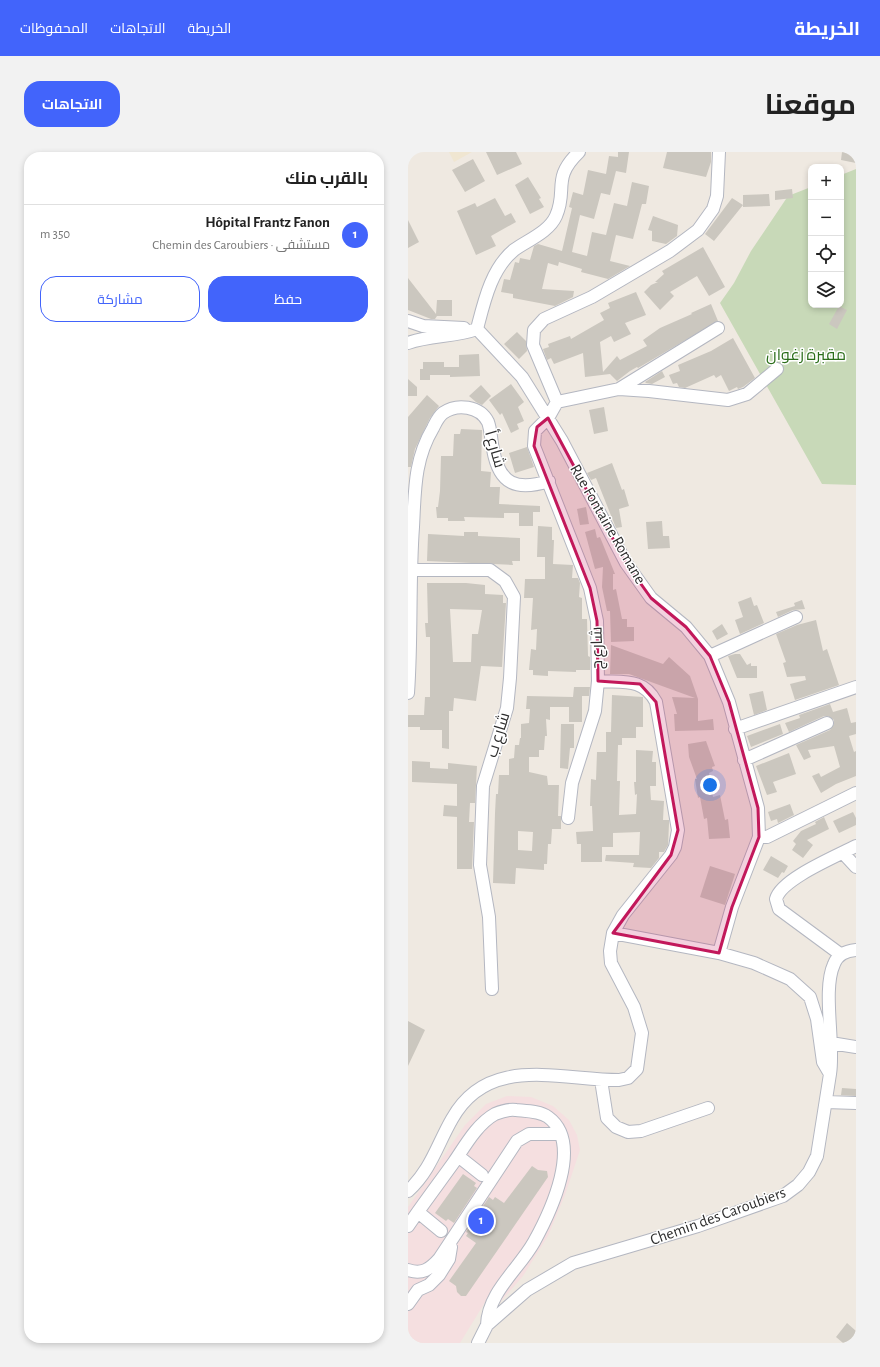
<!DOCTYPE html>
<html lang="ar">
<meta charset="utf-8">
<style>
body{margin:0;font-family:"Alegreya Sans",Cairo,sans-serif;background:#f2f2f2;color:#222;direction:rtl}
.controls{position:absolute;right:12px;top:12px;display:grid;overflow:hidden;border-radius:8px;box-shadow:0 2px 6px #0003}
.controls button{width:36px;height:36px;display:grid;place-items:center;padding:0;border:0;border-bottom:1px solid #e0e0e0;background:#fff;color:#222;font:20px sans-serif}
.you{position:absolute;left:302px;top:633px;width:14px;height:14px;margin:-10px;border:3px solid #fff;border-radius:50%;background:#1a73e8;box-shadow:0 0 0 6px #1a73e833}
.badge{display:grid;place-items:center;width:26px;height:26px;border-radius:50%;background:#4264fb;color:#fff;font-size:13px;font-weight:700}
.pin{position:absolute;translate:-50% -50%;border:2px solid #fff;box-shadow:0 1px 4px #0006}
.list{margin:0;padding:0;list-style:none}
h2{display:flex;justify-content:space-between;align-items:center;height:52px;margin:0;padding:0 16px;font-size:17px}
h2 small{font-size:13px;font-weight:400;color:#767676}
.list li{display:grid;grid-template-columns:26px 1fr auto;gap:12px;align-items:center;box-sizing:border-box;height:60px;padding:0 16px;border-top:1px solid #e0e0e0}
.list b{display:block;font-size:15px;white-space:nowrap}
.list p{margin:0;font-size:13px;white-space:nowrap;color:#767676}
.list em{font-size:13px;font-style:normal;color:#767676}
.actions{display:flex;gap:8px;padding:12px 16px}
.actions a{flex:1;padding:9px 0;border:1px solid #4264fb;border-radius:16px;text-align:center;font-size:14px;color:#4264fb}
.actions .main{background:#4264fb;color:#fff}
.icon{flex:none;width:22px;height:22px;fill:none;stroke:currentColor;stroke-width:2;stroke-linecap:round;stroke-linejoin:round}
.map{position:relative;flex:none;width:448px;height:1191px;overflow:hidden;direction:ltr;border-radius:16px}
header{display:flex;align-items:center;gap:24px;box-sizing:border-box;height:56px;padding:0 20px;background:#4264fb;color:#fff}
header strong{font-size:19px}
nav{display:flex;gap:22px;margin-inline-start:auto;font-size:14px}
.intro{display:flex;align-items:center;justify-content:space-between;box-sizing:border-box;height:96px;padding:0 24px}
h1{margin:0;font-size:28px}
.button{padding:10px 18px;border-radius:16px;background:#4264fb;color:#fff;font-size:14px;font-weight:700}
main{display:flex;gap:24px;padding:0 24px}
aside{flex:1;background:#fff;border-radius:16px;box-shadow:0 2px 6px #0003}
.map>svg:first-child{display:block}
</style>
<header>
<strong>الخريطة</strong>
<nav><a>الخريطة</a><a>الاتجاهات</a><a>المحفوظات</a></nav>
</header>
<div class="intro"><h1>موقعنا</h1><a class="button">الاتجاهات</a></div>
<main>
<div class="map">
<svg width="448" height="1191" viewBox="0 0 448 1191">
<rect width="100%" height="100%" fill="#efe9e1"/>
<path fill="#f0e6d1" d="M41,0H64L46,10Z"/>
<path fill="#f5dfe0" d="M99,944L123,945L145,954L161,968L169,983L172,998L157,1043L140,1084L115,1124L88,1155L79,1147L52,1191H0V1055L57,973L78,952Z"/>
<path fill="#c8d9b8" d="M448,17V333L414,332L312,151L326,131L343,99L380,44L403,35V153H433V23Z"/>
<path fill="#cbc7bf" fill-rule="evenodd" d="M78,0H108L114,12L89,23Z
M210,0H221L218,21L208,19L202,43L193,41L186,67L172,63L164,100L179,104L184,80L198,83L206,51L219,54L224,30L241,34L238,52H234L225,87L208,83L202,109L222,114L200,127L173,120L174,117L151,110L150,114L140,111L134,137L166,139L165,145L147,154L105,146V142L93,140L96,127L102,128L107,110L111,111L112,106L122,108L126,94L130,92L154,99L164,56L161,55L165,40L175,43L180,18L198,22L201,4L210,5Z
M259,0H303V10L298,25L255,16Z
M434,0H448V11L433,8Z
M65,7L77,29L57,40L44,18Z
M120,25L133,46L131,47L136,55L122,62L107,33Z
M384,37L385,46L367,48V39Z
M361,42L362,54L335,55V43Z
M87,46L97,64L103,61L108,70L83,84L88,94L68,103L49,59L67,51L69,55Z
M324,46L335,53L306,89L297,82Z
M245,64L270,73L269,84L258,92L244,89V79L240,78Z
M0,68L11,90L0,96Z
M295,95L317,135L301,144L289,124L262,140L266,144L252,158L236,140L243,133L250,130H247L256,122L254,119Z
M0,126L28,162L29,148H44V164H29L27,167H23L0,158Z
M228,140L238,163L217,171L223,182L206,190L203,184L192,190L195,220L209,204L212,208L239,194L235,188L252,176L284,162L283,161L303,152L310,169L230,216L229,215L222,219L209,229L202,222L177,225L175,201L146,212L143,206L139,208L135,197L141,195L140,192L162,184L163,187L196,168L192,161L202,156L200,151Z
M431,154L439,158L429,177L421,172Z
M109,180L118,189L119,199L111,207L96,192Z
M325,186L347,226L335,235L330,237L329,235L321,239L313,223L308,226L306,223L277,236L271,235L269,231L265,232L261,223L272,219L270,213L303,199Z
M71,202L72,224L42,225V223H22V228H12V217H15V210H36V215H51V203Z
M254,219L257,225L244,232L238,231L237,230Z
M0,227L9,235V244H0Z
M103,232L116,250L110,255L116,269L109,272L111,277L103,281L94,261L92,263L81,248Z
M73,233L83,244L74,253L68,250L61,244Z
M19,243L31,254L22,266L7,297L3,315H0V265Z
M196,255L200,279L186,282L181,258Z
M53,277L74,278L73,319L83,320L82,335H92L91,352L132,354V360H125V374H111V361H96V366L56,365L57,369H40V366H29L28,355H30L32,339L33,304H45L46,282H52Z
M119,295L126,315L107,321L101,301Z
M204,311L214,338L216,337L221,354L211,357L214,375L208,376L188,326L183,328L179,321Z
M178,355L181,372L172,373L169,357Z
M254,369L255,384H261L262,396L240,397L238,370Z
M130,374L144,375V388H146L145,412L165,413L164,426H170L172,431L171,445L174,446V467H179L180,504L182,505V518H168V520L140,519V524L125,523V518H121L123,497L128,498L129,477L123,478L125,446H116L117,427H137V405H129Z
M187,377L189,386L192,385L207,422H205V438L208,437L214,467H219V475H226V489L203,490L202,459H199L194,435L195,415L187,417L177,380Z
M56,380H70V384L112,386V409H104L105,413L19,409L20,382L56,384Z
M19,431H58L77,433V442L95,443V451H98L94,515L73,514L68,549L46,546L45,559H41V597L34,596V578H12V575H0V563H16L17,545H22V485H18L17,471H20ZM42,457L74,458L70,482H64L63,510H45Z
M343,445L346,454L349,453L356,471L332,482L327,468L335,465L330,450Z
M394,448L397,457L385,458L370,465L368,460L387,454L386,451Z
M408,468L415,499L419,497L431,533L387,548L382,532L398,528L397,524L379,525L375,511L378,510L368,482L389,473Z
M314,472L320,482L309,488L304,479Z
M203,493L255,512L261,505L282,524L290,547V569L305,567L306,578L267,579L266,562H269L264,545L287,546L221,522H202Z
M327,502H332L339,513L343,511V514H349V526H329L320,504Z
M166,535H182L181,544H174V570H161V555H142V568L138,567L139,584H137L136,598H131V605H121V620L139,624L140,633H151L150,664H153V677H144L143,692H140L139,712H136V718L108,716L107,732L85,731L87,661L88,642H90L91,623H101V607L106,606L107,593H111L112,586H113V572L121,571L122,557H118L119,544L165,545ZM110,679L125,680L124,699L110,698Z
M355,539L359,558L346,563L341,542Z
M204,543L235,545V575H228V586H214V593H210L209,629H212L211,663L228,662L229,642L227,643L226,630H228V598L245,599L244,610H248V634H242L243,648L256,649L255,668H261V672L260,693L256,700H251V706L243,716L225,715L226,711L197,709L198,703H231L232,680L205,681V695H194V710H173V692H169L168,680L185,679L184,654H182L183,627L188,628L189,600H198V580H203Z
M422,552L425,560L439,556L443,571L448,570V582L441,584L446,600L448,599V624L428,632L413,641L404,624L411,621L413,625L432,615L426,594L400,598L403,605L396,608L388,593L422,578L426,572V568L420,564H416L381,580L377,571L392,566L391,563Z
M153,572H166V596H162L160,617L152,616Z
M372,572L375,582L343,595L339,584Z
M298,589L307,614L304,615L305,619L301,621L305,645L312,643L317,668L320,667L322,686L301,687L299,666L296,667L292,645L290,646L287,627H289L281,605L280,592Z
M381,601L388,622L365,630L369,640L359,643L348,614Z
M4,609L22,610V616L40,617V611L69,614L67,651H62L61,670H66L64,717H49V665L35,664L36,653L49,654V632L4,630Z
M382,652L386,663L370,671L369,667L363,669L360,660Z
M445,660L448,666V673L431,681L425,669Z
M416,665L421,677L399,688L405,693L395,706L384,698L388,692L385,689L393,679L408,672L407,670Z
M363,704L380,714L376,721L374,720L370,726L355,718Z
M302,714L327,722L317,753L292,745Z
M0,869L17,878L0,914Z
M434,936L448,937V944L433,943Z
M124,1014L130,1018L139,1019L140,1025L58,1144H53L49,1140L48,1134L41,1129L68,1091L58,1084L60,1081L58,1080L81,1045L85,1048L87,1045L96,1051Z
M55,1022L68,1031L66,1034L69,1036L46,1071L40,1067L38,1069L27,1061Z
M439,1171L448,1179V1191H435L428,1185Z"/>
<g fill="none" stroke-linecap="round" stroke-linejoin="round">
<defs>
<path id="minor" d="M0,169L15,174L56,176
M69,177L114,225L154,289L218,411L243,446L278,475L302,504L321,550L350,656L351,685L324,755L311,801
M69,177C76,150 83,117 106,98C120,88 141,80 148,64C160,37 143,27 171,0
M0,191C22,183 47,185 69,177
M211,237L310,176
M149,250L211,237L241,239L320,248L339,242L369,217
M2,418H82L97,429L106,445L102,526L99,556L75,634L72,713L81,765L84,837
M302,504L388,465
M0,541C4,485 1,430 5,375C7,338 6,308 25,276C28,270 30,265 35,261C49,251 72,254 80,270C83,278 83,289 85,297C91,333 109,339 141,329
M327,577L448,535
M336,608L419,571
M160,666L164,631L187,559L190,529L189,469L182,436L126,294L127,279L140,266L149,250L125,193L126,178L136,167L184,145L262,99L290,78L305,57L309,44L311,0
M351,685H359L448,641
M435,701L448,715
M432,802L371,757L368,747C373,727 429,704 448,694
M423,891L448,895
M422,922C427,891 414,838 426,812C430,802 438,799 448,798
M193,928L199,966L208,975L220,980L233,979L300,956
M418,950L448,951
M50,1004L74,1023
M0,1039C23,1018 29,993 44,967C80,902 151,928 211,928L220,926L229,917L234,881L226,855L203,811L202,799L205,781L215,763L263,703L267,695L270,678L248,550C235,525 214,531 190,529
M10,1060L33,1079
M0,1074C15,1052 31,1031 46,1010C57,994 69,972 87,962C92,960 102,957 108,958C117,959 132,959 140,965C176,991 142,1061 126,1090C111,1117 80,1140 79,1173
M0,1118C14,1123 22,1117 31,1107L109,989L121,982H153
M0,1152L10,1138L21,1133L31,1123L41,1107L43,1095
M70,1191L79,1173L119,1138L165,1111L290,1074L375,1044L390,1033L401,1020L409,1004L422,922L415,910L409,867L402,845L382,827L346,811L311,801L205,781"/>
</defs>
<use href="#minor" stroke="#b4b7c1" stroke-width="14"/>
<use href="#minor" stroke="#fff" stroke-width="12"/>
</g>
<path fill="#c2185b" fill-opacity="0.2" stroke="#c2185b" stroke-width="3" stroke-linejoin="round" d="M140,266L218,411L243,446L278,475L302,504L321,550L350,656L351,685L324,755L311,801L205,781L263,703L270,678L248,550L232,532L190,529L189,469L182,436L126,294L129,275Z"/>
<g text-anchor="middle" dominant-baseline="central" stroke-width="3" stroke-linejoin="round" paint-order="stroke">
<g font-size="16" fill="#2c6e1b" stroke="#fff">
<text x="398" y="203">مقبرة زغوان</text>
</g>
<g font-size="16" fill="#2e2e2e" stroke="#fff">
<text transform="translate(87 297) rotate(74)">شارع أ</text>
<text transform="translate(200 372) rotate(60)">Rue Fontaine Romane</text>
<text transform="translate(189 496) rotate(-91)">شارع ج</text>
<text transform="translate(90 583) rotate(-73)">شارع ب</text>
<text transform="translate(310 1064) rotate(-20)">Chemin des Caroubiers</text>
</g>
</g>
</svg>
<div class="controls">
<button>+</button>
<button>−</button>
<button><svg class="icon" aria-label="locate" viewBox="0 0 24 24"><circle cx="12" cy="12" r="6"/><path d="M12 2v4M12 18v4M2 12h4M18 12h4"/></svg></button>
<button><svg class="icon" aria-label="layers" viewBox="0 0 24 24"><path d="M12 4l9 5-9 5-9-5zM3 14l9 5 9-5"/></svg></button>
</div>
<div class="you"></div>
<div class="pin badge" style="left:73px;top:1069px">1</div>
</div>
<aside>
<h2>بالقرب منك<small></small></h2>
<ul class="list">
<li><span class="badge">1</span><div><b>Hôpital Frantz Fanon</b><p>مستشفى · Chemin des Caroubiers</p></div><em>350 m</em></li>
</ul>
<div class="actions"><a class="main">حفظ</a><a>مشاركة</a></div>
</aside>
</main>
